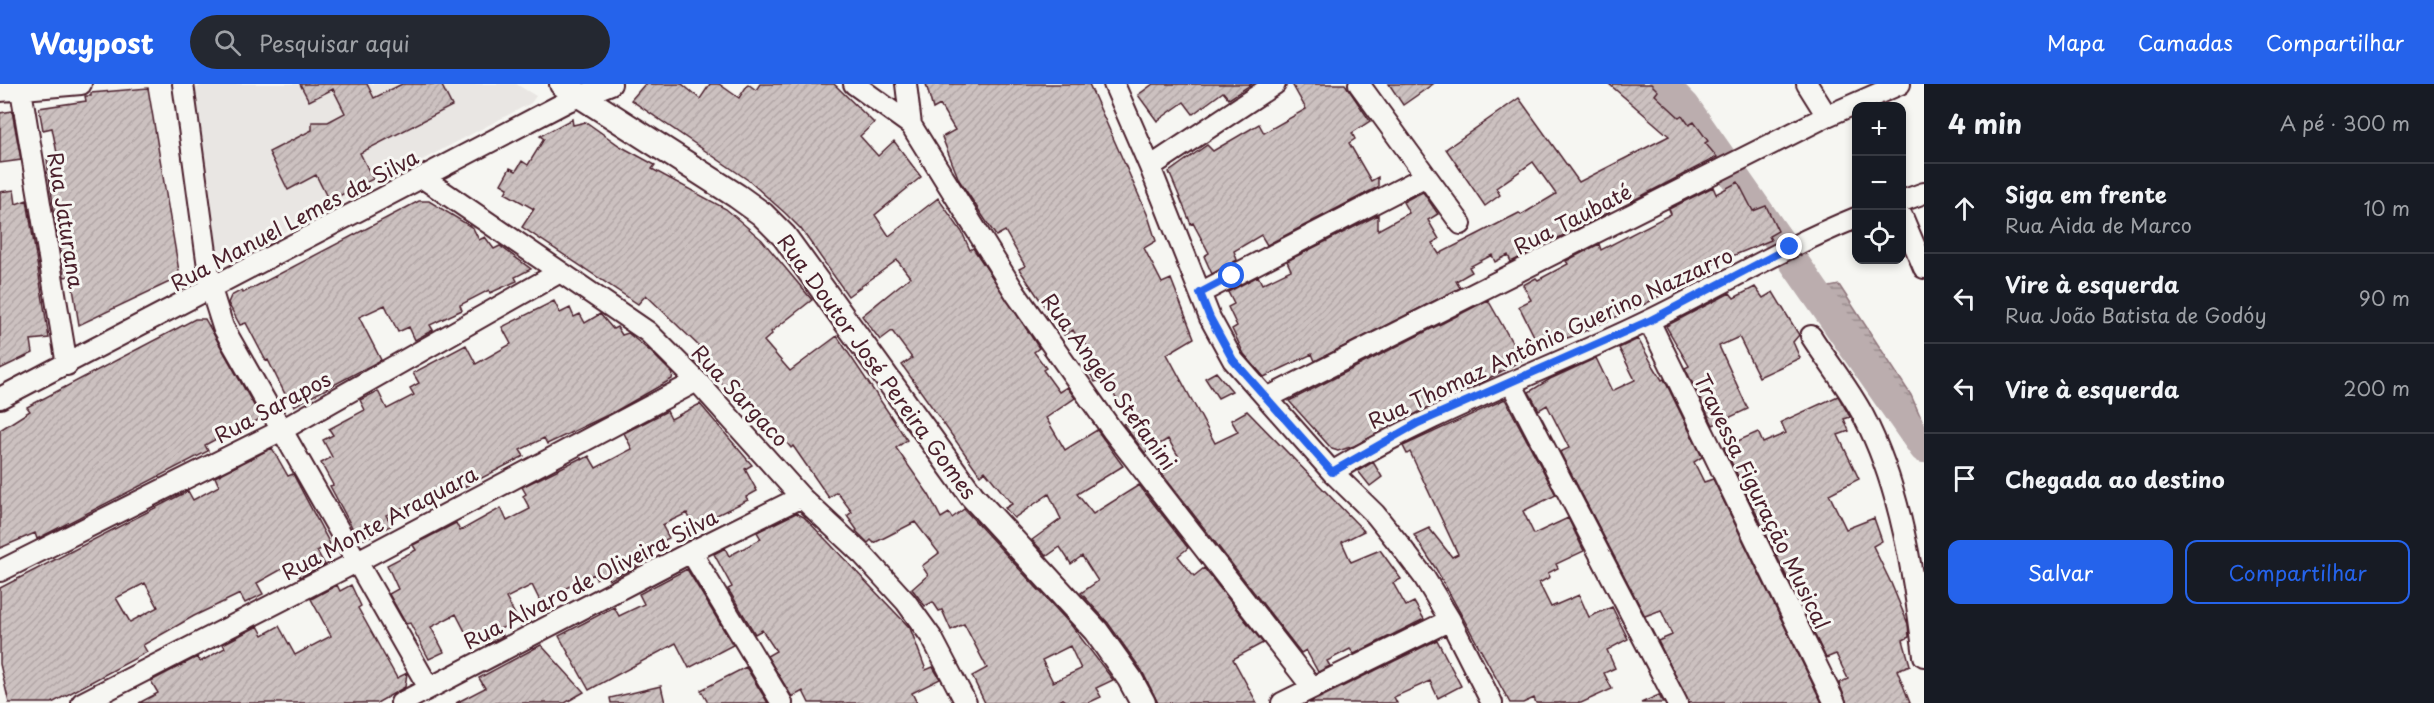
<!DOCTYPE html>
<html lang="pt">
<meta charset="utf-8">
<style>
body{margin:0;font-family:"Playpen Sans",sans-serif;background:#242831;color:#f1f3f6}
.controls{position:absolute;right:18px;top:18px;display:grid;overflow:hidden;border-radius:12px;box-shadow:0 3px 9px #0003}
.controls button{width:54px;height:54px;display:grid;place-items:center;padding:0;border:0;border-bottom:2px solid #363941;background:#171b24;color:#f1f3f6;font:30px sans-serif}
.stop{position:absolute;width:18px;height:18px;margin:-14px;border:4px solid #2563eb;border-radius:50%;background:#fff}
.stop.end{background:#2563eb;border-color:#fff;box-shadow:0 2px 6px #0008}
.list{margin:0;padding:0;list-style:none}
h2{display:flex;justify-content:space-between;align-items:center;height:78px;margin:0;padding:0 24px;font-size:26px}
h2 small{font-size:20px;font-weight:400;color:#9ea1a6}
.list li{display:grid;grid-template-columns:39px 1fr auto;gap:18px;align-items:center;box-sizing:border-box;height:90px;padding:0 24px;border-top:2px solid #363941}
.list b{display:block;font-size:22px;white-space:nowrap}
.list p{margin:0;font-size:20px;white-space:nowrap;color:#9ea1a6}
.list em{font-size:20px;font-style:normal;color:#9ea1a6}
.actions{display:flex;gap:12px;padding:18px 24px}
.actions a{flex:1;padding:14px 0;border:2px solid #2563eb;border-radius:12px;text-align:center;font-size:21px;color:#2563eb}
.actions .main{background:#2563eb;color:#fff}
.icon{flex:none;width:33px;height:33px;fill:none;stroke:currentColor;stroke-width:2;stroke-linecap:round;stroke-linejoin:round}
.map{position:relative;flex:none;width:1924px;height:619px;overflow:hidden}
header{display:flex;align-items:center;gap:36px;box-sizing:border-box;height:84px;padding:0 30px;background:#2563eb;color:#fff}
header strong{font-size:28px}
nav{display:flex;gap:33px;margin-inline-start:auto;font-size:21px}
.search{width:420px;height:54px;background:#242831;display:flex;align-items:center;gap:15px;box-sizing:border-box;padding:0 21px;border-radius:33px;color:#9ea1a6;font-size:22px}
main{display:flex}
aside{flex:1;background:#171b24}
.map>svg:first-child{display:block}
</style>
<header>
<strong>Waypost</strong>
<div class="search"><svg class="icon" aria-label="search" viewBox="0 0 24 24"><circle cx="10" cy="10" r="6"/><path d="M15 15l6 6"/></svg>Pesquisar aqui</div>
<nav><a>Mapa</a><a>Camadas</a><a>Compartilhar</a></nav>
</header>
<main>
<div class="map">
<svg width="1924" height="619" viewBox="0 0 1924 619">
<defs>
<pattern id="water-rules" width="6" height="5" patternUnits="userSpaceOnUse" patternTransform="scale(1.5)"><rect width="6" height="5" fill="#bbadae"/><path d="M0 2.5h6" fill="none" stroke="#9a8c8e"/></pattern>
<pattern id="building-hatch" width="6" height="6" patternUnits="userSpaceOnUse" patternTransform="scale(1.5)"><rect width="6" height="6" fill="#ccc1c0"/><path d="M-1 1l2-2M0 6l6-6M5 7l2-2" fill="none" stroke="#b1a5a5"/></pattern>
</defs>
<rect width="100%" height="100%" fill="#f6f6f2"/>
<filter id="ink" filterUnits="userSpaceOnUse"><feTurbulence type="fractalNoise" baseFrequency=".0167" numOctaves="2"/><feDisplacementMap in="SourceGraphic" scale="12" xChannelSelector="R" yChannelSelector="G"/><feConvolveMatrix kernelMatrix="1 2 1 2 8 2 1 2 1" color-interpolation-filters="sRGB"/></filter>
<g filter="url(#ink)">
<path fill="#e9e6e3" d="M204,0H516L536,12L531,19L220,182L193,6Z"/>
<path fill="url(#water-rules)" stroke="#8e747a" stroke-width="1.5" d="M1839,201L1911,311L1924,341V358L1902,314L1863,258L1820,205Z"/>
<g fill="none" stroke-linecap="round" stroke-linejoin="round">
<path stroke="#bbadae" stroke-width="30" d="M1663,0L1685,22L1924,364"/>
</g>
<path fill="url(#building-hatch)" stroke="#4a1f2b" stroke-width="1.5" fill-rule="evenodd" d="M300,0H367L374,14L402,0H441L452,22L360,69L373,95L329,117L316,91L288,106L269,68L312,46V38H328L345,29L333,5L309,17Z
M645,0H682L700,15L710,0H719L739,14L748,0L756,6L760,0H834L874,39L860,52L878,72L894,57L921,93L875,131L889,152L938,114L962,148L970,166L973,164L1039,264L1034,268L1046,284L1043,286L1059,308L1067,303L1075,314L1046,334L1065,366L1097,346L1123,382L1077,410L1093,430L1139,401L1188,464L1178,472L1194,492L1204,484L1263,559L1233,575L1257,619H1158L1142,587L1108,539L1081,509L1098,497L1082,472L1071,480L1060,463L1047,472L1032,456L1061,435L1049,410L1014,434L1005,424L1012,420L985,387L980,391L902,281L912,274L892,247L880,256L862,232L910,193L897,176L848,212L801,145L785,129L748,96L631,16Z
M926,0H1089L1148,132L1156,157L1144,164L1162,199L1171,195L1194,254L1167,270L1215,359L1238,348L1231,336L1247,327L1364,447L1342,458L1351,478L1380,466L1401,495L1393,499L1406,522L1414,518L1424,535L1354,570L1350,565L1327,577L1330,582L1318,588L1306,566L1301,569L1159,386L1179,373L1168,355L1145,369L1123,340L1128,338L1106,295L1095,298L1086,283L1095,278L1082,253L1078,255L1073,246L1064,251L1019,185L1025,182L1005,147L996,152L980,128L959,96L942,53L955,46L940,21L933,25Z
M1153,0H1252L1229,15L1223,8L1193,30L1184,18L1157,37L1138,11Z
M1292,0H1345L1370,37L1352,49L1355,55L1349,59L1371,97L1378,93V103L1267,161L1261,151L1234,167L1237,176L1212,190L1204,172L1209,169L1193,139L1191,140L1169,88L1207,61L1213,67L1259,40L1264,49L1306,25Z
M1389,0H1433L1403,21Z
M1609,0H1651L1658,7L1655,11L1679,33L1682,31L1689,41L1694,38L1708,57L1705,59L1717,73L1632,117L1628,110L1606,122L1609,128L1511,178L1508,171L1495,178L1492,171L1469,183L1472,188L1456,197L1460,204L1315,277L1312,270L1264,293L1244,270L1232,245L1237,242L1228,223L1234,220L1228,208L1258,192L1262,200L1291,186L1287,177L1378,131V146L1409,129L1403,118L1414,112L1423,108L1438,130L1428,136L1439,155L1432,159L1439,170L1519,129L1521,131L1556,110L1533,78L1496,104L1500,111L1485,122L1446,65L1519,14L1579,98L1669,52Z
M148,4L180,193L79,241L71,192L64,193L48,86L47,73L57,69L52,44L43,46L39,24L86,17L85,12H91V9Z
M12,27L21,76L0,79V29Z
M572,35L573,41L586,38L620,62L655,81L652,85L726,125L762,156L812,216L771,248L772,250L764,257L790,287L837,252L907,356L896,364L929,411L941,434L949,429L952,434L964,425L1071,541L1113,596L1096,604L1101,613L1088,619H1069L1063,615L1056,619H985L972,592L987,584L964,540L951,546L942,526L939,527L933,518L925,522L912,505L928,491L922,482L939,469L915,438L874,459L871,456L868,459L856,447L857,446L847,432L852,428L837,408L829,414L793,362L791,364L746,309L741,303L732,311L717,294L722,289L703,266L646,211L638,220L522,143L534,125L505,109L508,104L501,100L510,84L516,87L522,77L528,81L544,55L540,52ZM1070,562L1081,585L1053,598L1042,576Z
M1738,98L1753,127L1766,122L1778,147L1769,152L1771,156L1701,185L1703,189L1645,220L1576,251L1567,254L1565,251L1540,264L1519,222L1531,216L1523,201L1536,194L1538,196L1568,180L1566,177L1599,160L1601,166L1671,130L1669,125L1713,103L1716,110Z
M14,106L16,120L27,116L49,254L31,256L33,269L0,285V108Z
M419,117H429L473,144L479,156L485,153L494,165L500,162L531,185L515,193L517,197L490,209L489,206L460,221L462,226L430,241L433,246L415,256L409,243L398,248L385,221L359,233L381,276L294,322L291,315L288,316L268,276L266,277L246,239L240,241L228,219L231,212L242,206L243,209Z
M1755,203L1763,214L1773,208L1799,251L1793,258L1800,274L1759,293L1739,253L1719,262L1748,325L1713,341L1685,284L1689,282L1666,242L1730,209L1734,214Z
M1488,216L1522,276L1475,302L1455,311L1450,300L1427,312L1431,322L1354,362L1338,367L1332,365L1289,317Z
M554,217L560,229L570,224L574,233L580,230L585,239L600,230L613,245L617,243L622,251L628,249L651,268L673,290L672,295L614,328L547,360L544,354L520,366L524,372L453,409L449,402L386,431L392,441L364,455L354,447L330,402L333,401L321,379L332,373L323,356L333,351L329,345L365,326L360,316L378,307L387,325L414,311L410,304L419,299L413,289L466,261L476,280L511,260L502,243Z
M195,235H205L261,334L233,352L231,347L205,361L208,367L37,455L35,449L0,464V346L30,327L27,323Z
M1638,255L1654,283L1662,296L1664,295L1702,373L1694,378L1704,398L1713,395L1822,619H1689L1658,557L1672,551L1661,526L1645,532L1560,368L1569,364L1547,321L1539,326L1529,308L1550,295L1596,274L1612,307L1635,296L1619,264Z
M1216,288L1232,307L1218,314L1205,294Z
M1838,312L1850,333L1844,335L1849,347L1838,351L1859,395L1829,410L1846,445L1874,434L1882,457L1873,462L1891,499L1908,540L1909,553L1903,556L1910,581L1897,586L1910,619H1847L1839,599L1848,595L1836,570L1826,574L1724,363L1758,348L1763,359L1786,349L1781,338Z
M1505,315L1556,411L1523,427L1534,450L1568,434L1584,467L1556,480L1558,484L1548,489L1550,493L1539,499L1551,523L1579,511L1589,533L1612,523L1628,555L1607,566L1615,584L1604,589L1612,605L1581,619H1536L1534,614L1523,619H1510L1436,485L1414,451L1429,444L1452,473L1458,470L1410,368L1407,370L1403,362Z
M700,320L752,381L745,385L757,407L746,413L748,416L694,442L687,429L662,441L669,454L632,473L637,482L609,496L606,489L596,495L594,490L540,517L532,501L506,514L518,536L500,545L503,552L486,561L480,551L470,557L456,530L431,543L444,568L429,575L410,539L406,540L389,510L398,505L387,481L416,466L413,461L456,439L460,447L501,424L507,437L530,425L523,412L526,410L522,403L581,374L582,376L589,372L596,384L632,365L624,349L667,327L671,335Z
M272,364L288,392L293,390L330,460L317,467L325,481L300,493L291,480L257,499L263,510L245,519L240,510L194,532L143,561L147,568L52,619H9L0,580V504L188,407L193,416L219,402L215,393ZM145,499L158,523L130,538L116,514Z
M1373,378L1382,393L1370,402L1358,387Z
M796,429L804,433L831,461L910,544L926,586L933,583L940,595L912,609L917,619H809L803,607L792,613L767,572L776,567L762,546L755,550L728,505L732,503L714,470L725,464L729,472L761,455L757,448Z
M687,485L733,561L689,584L676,559L589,606L559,552L614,523L619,532L644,520L639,510Z
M337,501L340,507L351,501L361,522L358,524L397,594L407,589L405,603L377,619H139L158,609L151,597L197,573L200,578L225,564L223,560L258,542L263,551L279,542L295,571L331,552L311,515Z
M1437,556L1461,602L1438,614L1430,597L1394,613L1397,619H1309Z
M541,561L584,608L565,619H456L485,604L479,594Z
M746,583L768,619H708L701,606Z
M661,602L665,619H611L610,614Z
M1659,611L1663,619H1641Z"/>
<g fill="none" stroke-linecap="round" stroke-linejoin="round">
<defs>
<path id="minor" d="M20,0L67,281
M183,0L211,205L223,243L429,604
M854,0L911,41
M906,0L911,41L1016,210L1112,346L1312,603
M1114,0L1150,83L1210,234L1233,276L1332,388L1375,430L1399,460L1424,493L1450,536L1492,619
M1359,0L1461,140
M1807,0L1827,32
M0,7L81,0
M1150,83L1275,0
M423,94L648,248L697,297L801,413L863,471L906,518L932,554L966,619
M1902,117L1924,109
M1902,132L1924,184
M1200,209L1426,92
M1649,237L1835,619
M1811,252C1828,279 1849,304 1864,333C1901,404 1914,494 1924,572
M1511,299L1677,619
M0,314L568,17L611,0
M1267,314L1827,32L1900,0
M1332,388C1432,327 1543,288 1648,237C1718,203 1784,163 1856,134
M691,468L782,619
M0,487L282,346L560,188
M82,619L358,477L697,297
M401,619L691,468L801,413
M1282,619L1450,536"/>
<path id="major" d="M562,0L737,112L762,130L784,152L972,412L1096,547L1130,595L1143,619"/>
</defs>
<use href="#minor" stroke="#4a1f2b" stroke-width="24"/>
<use href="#major" stroke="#4a1f2b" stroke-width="28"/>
<use href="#minor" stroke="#f6f6f2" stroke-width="20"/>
<use href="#major" stroke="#f6f6f2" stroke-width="24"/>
</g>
</g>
<g fill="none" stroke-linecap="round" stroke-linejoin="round" filter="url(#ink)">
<path stroke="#2563eb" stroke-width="8" d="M1232,192L1200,209L1210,234L1233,276L1332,388L1418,339L1649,237L1790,163"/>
</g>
<g text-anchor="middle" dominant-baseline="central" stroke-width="6" stroke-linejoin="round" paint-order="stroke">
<g font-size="21" fill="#4a1f2b" stroke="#f6f6f2">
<text transform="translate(1572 134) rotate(-27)">Rua Taubaté</text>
<text transform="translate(294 135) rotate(-28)">Rua Manuel Lemes da Silva</text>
<text transform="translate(67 136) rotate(81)">Rua Jaturana</text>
<text transform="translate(1550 253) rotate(-25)">Rua Thomaz Antônio Guerino Nazzarro</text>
<text transform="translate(878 282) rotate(54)">Rua Doutor José Pereira Gomes</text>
<text transform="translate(1110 297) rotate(54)">Rua Angelo Stefanini</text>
<text transform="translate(741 311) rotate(47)">Rua Sargaco</text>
<text transform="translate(272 322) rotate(-28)">Rua Sarapos</text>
<text transform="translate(1763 417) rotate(64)">Travessa Figuração Musical</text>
<text transform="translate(379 438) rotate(-28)">Rua Monte Araquara</text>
<text transform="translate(590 494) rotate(-27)">Rua Alvaro de Oliveira Silva</text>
</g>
</g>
</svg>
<div class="controls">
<button>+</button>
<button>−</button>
<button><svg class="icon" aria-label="locate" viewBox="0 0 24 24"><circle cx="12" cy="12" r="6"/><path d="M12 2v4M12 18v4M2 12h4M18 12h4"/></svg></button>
</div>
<div class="stop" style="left:1232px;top:192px"></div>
<div class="stop end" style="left:1790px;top:163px"></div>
</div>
<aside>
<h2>4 min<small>A pé · 300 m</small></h2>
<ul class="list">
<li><svg class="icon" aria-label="ahead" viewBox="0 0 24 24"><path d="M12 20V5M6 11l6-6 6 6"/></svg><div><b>Siga em frente</b><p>Rua Aida de Marco</p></div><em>10 m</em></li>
<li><svg class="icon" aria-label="left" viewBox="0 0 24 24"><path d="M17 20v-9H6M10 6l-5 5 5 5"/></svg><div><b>Vire à esquerda</b><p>Rua João Batista de Godóy</p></div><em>90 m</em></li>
<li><svg class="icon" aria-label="left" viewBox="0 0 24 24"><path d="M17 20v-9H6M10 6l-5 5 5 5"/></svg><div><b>Vire à esquerda</b></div><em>200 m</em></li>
<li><svg class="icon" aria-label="arrive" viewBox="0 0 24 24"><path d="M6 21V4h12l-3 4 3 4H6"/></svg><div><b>Chegada ao destino</b></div></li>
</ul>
<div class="actions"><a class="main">Salvar</a><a>Compartilhar</a></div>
</aside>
</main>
